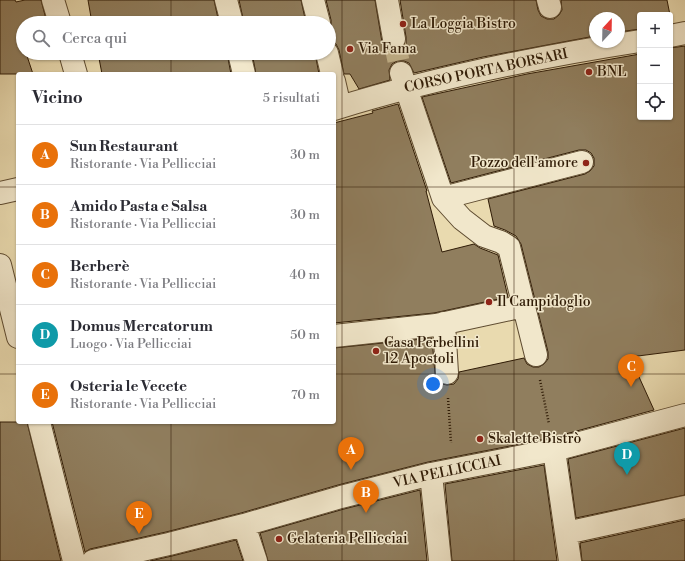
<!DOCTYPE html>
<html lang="it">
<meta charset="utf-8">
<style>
body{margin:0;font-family:"Libre Bodoni",serif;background:#f7f7f7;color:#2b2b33}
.controls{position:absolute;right:12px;top:12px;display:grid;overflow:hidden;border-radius:4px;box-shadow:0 1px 3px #0004}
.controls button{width:36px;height:36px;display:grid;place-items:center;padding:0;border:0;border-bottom:1px solid #e1e1e2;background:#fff;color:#2b2b33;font:20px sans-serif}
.compass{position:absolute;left:589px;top:12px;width:36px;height:36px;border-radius:50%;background:#fff;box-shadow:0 1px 3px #0004;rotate:22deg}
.you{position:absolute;left:433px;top:384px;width:14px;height:14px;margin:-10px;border:3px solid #fff;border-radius:50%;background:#1a73e8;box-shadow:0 0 0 6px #1a73e833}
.badge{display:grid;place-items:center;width:26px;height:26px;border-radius:50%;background:#ea580c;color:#fff;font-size:13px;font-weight:700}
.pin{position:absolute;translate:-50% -33px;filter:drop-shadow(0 1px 2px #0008)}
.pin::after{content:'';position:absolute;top:21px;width:14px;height:12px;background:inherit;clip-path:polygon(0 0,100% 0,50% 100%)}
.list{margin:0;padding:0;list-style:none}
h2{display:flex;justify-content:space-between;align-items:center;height:52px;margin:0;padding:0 16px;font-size:17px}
h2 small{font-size:13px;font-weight:400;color:#7c7c81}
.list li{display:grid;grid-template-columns:26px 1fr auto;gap:12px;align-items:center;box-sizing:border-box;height:60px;padding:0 16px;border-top:1px solid #e1e1e2}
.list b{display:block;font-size:15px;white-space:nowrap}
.list p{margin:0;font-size:13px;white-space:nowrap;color:#7c7c81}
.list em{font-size:13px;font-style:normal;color:#7c7c81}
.icon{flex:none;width:22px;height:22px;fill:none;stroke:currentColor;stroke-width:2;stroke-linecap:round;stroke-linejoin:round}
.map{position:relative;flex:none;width:685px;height:561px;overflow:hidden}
.search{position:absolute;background:#fff;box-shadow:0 1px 3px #0004;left:16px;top:16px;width:320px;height:44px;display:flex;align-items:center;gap:10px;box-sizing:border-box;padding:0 14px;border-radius:22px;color:#7c7c81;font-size:15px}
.panel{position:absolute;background:#fff;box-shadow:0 1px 3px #0004;left:16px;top:72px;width:320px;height:352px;border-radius:4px}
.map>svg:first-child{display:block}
</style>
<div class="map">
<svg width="685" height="561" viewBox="0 0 685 561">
<rect width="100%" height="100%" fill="#e9daaf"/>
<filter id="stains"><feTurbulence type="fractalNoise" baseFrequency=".005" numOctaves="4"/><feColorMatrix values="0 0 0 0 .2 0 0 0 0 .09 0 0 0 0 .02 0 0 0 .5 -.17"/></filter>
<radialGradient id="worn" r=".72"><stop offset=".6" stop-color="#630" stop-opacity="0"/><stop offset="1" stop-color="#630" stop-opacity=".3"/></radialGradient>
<path fill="#907e5e" stroke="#2f1b06" d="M0,0H15L16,2L25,0H41L47,23H23V53H34L27,56L33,74H0Z
M88,0H214L219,23H92Z
M239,0H301L306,23H244Z
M326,0H375L382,42L385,47L389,51H396L402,48L406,44V37L400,0H536L538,10L541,16L547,19H554L559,15L562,10L561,0H667L670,15H640V29L619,32V18H595V36L483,57L414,73L409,63L404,61H397L392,64L389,70L390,80L359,89L350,74H344L339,50L336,44L329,41V30L331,26V20Z
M685,46V350L630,357L654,410L551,438L428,462L338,485L241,513L166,532L90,549L85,552L52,422H334V348L432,338L435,374L437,380L442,384L447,385L454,384L458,379L459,372L524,358L527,364L533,367H539L544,364L548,359V352L521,244L516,236L505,230L494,226L488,199L585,174L590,171L594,166V158L591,153L586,150H579L451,183L422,97L527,74L640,54V117H670V48Z
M98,53H227L231,74H102Z
M252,53H315L319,74H256Z
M398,104L427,191H426L442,252L474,244L480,248L498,255L508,297L434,313L334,323V123L373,113L372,111Z
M0,422H27L61,561H0Z
M685,428V495L576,518L568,459Z
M544,465L557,561H452L445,484Z
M420,490L427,561H268L260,533L344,509Z
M685,520V561H582L580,543Z
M236,540L243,561H150L172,556Z"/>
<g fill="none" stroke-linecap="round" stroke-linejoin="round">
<path stroke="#c4b48d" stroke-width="22" stroke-dasharray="22 11" stroke-linecap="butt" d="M394,39L401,73"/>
<defs>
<path id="street" d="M53,0L60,23
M226,0L232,23
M313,0L319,23
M387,0L394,39
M548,0L550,7
M670,36L685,33
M70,53L76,74
M239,53L244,74
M327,53L332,74
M401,73L443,198L462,219L484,236L501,242L509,247L536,355
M334,81L340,107
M334,109C434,78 537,57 640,41
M0,193L18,189
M443,198L582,162
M0,265L18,337
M444,323L447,373
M334,336L436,325L524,306
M39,422L74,561
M554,450L570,561
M431,474L440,561
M244,525L256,561
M566,533L685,507
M93,561L169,544L244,525L341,497L431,474L554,450L685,415"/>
</defs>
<use href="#street" stroke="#5e4b30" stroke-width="24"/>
<path stroke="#2f1b06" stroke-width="2.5" stroke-dasharray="1 2" stroke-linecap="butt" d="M540,380L549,424
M448,398L451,443"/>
<use href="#street" stroke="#f1e7cb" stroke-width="22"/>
</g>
<path fill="none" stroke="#2f1b06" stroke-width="1" stroke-opacity="0.55" d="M171,0V23M342,0V561M514,0V561M171,53V74M0,187H18M334,187H685M0,374H18M334,374H685M171,422V561"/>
<g fill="#8f2418" stroke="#f1e7cb" stroke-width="1.5">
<circle cx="403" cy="24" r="4"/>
<circle cx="350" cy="49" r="4"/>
<circle cx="589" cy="72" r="4"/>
<circle cx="586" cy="163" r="4"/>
<circle cx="489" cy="302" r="4"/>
<circle cx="376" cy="351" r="4"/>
<circle cx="480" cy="439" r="4"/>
<circle cx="279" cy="539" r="4"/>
</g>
<g text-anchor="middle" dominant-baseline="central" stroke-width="3" stroke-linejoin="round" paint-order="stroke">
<g font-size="14" fill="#2f1b06" stroke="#f1e7cb" text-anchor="start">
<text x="411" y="24">La Loggia Bistro</text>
<text x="358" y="49">Via Fama</text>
<text x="597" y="72">BNL</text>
<text x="578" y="163" text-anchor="end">Pozzo dell'amore</text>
<text x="497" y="302">Il Campidoglio</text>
<text x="384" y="343">Casa Perbellini<tspan x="384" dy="16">12 Apostoli</tspan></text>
<text x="488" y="439">Skalette Bistrò</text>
<text x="287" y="539">Gelateria Pellicciai</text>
</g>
<g font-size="14" fill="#2f1b06" stroke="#f1e7cb">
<text transform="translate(486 71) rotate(-12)">CORSO PORTA BORSARI</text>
<text transform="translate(447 472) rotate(-12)">VIA PELLICCIAI</text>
</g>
</g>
<rect width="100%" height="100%" filter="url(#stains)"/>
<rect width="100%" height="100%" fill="url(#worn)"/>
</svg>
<div class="controls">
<button>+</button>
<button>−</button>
<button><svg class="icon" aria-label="locate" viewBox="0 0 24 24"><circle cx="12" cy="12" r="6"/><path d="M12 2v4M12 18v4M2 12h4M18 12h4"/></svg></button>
</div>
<svg class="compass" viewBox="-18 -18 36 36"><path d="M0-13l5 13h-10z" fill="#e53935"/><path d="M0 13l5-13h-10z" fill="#7c7c81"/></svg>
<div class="you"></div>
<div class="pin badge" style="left:351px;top:470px;background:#e8710a">A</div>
<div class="pin badge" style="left:366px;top:513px;background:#e8710a">B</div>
<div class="pin badge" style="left:631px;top:387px;background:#e8710a">C</div>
<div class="pin badge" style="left:627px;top:475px;background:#0f9aa8">D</div>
<div class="pin badge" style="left:139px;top:534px;background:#e8710a">E</div>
<div class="search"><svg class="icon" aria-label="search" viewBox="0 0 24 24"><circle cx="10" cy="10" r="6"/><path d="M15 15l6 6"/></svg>Cerca qui</div>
<section class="panel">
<h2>Vicino<small>5 risultati</small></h2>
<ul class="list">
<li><span class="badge" style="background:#e8710a">A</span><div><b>Sun Restaurant</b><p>Ristorante · Via Pellicciai</p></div><em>30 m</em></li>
<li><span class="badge" style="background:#e8710a">B</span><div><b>Amido Pasta e Salsa</b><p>Ristorante · Via Pellicciai</p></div><em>30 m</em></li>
<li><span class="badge" style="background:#e8710a">C</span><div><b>Berberè</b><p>Ristorante · Via Pellicciai</p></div><em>40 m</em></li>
<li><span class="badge" style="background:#0f9aa8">D</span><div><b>Domus Mercatorum</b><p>Luogo · Via Pellicciai</p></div><em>50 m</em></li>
<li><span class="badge" style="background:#e8710a">E</span><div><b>Osteria le Vecete</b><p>Ristorante · Via Pellicciai</p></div><em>70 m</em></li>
</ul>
</section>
</div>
